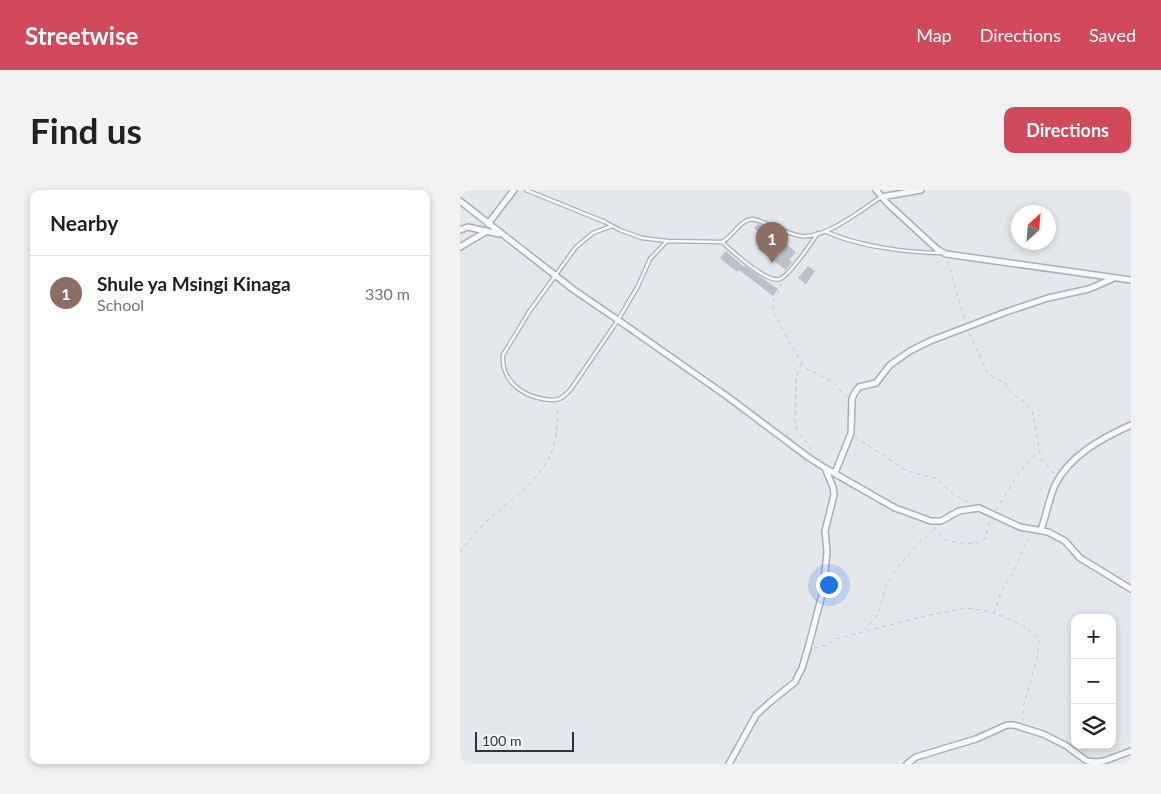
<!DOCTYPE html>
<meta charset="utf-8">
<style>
body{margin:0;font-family:Lato,sans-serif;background:#f2f2f2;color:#202124}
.controls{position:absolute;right:15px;bottom:15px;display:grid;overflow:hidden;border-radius:10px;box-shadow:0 2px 8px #0003}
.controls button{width:45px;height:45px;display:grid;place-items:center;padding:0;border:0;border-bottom:1px solid #e0e0e0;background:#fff;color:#202124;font:25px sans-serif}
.compass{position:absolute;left:551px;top:15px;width:45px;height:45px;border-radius:50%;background:#fff;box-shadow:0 2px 8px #0003;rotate:26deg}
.scale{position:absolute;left:15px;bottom:12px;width:99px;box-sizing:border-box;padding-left:5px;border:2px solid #2b3445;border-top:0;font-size:14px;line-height:18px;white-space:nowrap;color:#2b3445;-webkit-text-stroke:4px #f4f6f9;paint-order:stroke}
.you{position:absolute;left:368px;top:394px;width:18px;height:18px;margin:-12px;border:4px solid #fff;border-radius:50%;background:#1a73e8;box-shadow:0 0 0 8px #1a73e833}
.badge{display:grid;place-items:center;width:32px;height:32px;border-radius:50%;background:#d1495b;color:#fff;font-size:16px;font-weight:700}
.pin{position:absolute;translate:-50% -41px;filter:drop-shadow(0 1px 2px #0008)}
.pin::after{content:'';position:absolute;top:26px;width:18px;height:15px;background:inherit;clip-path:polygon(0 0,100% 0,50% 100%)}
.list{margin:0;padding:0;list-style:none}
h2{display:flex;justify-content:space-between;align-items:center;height:65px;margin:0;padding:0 20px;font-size:21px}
h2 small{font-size:16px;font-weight:400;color:#757577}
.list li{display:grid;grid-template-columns:32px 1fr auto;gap:15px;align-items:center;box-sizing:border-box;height:75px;padding:0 20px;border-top:1px solid #e0e0e0}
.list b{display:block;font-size:19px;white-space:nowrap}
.list p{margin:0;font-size:16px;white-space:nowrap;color:#757577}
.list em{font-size:16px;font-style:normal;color:#757577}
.icon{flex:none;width:28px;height:28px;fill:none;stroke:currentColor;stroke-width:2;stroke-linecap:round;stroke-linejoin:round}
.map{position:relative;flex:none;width:671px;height:574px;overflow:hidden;border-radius:10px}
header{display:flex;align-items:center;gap:30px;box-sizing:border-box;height:70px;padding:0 25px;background:#d1495b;color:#fff}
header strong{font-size:24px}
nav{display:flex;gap:28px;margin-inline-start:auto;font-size:18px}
.intro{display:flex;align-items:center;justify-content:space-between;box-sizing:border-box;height:120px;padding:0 30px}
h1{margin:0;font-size:35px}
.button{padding:12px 22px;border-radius:10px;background:#d1495b;color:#fff;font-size:18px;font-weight:700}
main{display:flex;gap:30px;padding:0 30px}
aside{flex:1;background:#fff;border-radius:10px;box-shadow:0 2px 8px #0003}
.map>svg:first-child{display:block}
</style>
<header>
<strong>Streetwise</strong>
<nav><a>Map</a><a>Directions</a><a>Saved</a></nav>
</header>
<div class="intro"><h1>Find us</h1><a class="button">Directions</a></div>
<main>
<aside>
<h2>Nearby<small></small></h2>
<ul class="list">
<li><span class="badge" style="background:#8d6e63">1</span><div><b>Shule ya Msingi Kinaga</b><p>School</p></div><em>330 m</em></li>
</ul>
</aside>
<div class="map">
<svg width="671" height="574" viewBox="0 0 671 574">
<rect width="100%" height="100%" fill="#e4e7ec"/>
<path fill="#bbc0ca" d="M298,34L306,37L336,62L329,70L332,72L326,80L298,59L306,48L294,38Z
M266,61L284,77L285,76L318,99L313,106L279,80L277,82L260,68Z
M348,76L355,81L346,94L338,88Z"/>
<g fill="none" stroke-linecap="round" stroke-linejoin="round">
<defs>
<path id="lane" d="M66,0L145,32L160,40L182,48L207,51L262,52C274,46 279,30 293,29C309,33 324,43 341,46C365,49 402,20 421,7
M152,36L133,43L116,57L69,122L43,165C41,190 61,205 83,209C88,210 94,211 99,209C104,207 107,203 111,199L158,130L178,96L190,69L207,51
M365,41C396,56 448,63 483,63
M262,52C272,61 307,94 320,89C330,85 351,53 358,43"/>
<path id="street" d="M416,0L427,13L477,59L486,64L671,90
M421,7L461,0
M0,11L114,100L158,130L268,207L348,267L365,278L435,318L471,331H481L499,321L519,318L560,337L588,342L605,351L620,368L671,399
M28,34L54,0
M0,40L8,37L39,44
M0,57L27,41
M375,283L391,243L392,209L394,204L399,197L416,193L430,175L450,161L470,151L546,122L588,108L629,99L652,89
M581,340C586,326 589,309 595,295C610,265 642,248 671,235
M269,574L296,525L309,513L335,492L342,478L348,458L363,401L367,362L365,341L374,305L373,297L365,278
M447,574L456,567L516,549L547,535H554L583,544L605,555L627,571L636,572L644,571L671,561"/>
</defs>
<use href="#lane" stroke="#a9aeb7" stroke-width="5"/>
<use href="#street" stroke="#a9aeb7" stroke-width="8"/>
<path stroke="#c2c5cb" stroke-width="1" stroke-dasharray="4 4" stroke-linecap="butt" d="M488,71L505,132
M321,93L319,101L313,110V122L339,169L347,179L372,191L387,208
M509,143L527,182L534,188L545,193L551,203L567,214L572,221L581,268L595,285
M341,174L336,188L335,233L338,243L348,254L353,263
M395,247L447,281L475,288L493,304L509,313
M536,320L559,283L578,261
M474,337C477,341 479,346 484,349C491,353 519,356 524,350C527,345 528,336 530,330
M0,362C9,351 18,340 28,330C71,291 101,279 97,214
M534,423L542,400L555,379L566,353L571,346
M404,440C411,433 419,425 421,414C423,408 423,402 426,396C438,373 456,356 475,339
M354,458L366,455L376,449L469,425L506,418L528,421L547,428L565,437L579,450L577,468L563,518V531"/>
<use href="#lane" stroke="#f7f8fa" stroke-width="2.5"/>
<use href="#street" stroke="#f7f8fa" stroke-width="5"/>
</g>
</svg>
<div class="controls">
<button>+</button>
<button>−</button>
<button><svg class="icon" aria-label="layers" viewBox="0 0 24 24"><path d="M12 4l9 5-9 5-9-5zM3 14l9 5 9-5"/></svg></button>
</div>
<svg class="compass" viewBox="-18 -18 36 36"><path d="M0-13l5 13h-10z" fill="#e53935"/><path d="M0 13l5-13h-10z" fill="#757577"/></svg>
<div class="scale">100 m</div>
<div class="you"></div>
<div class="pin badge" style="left:312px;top:73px;background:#8d6e63">1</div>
</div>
</main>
